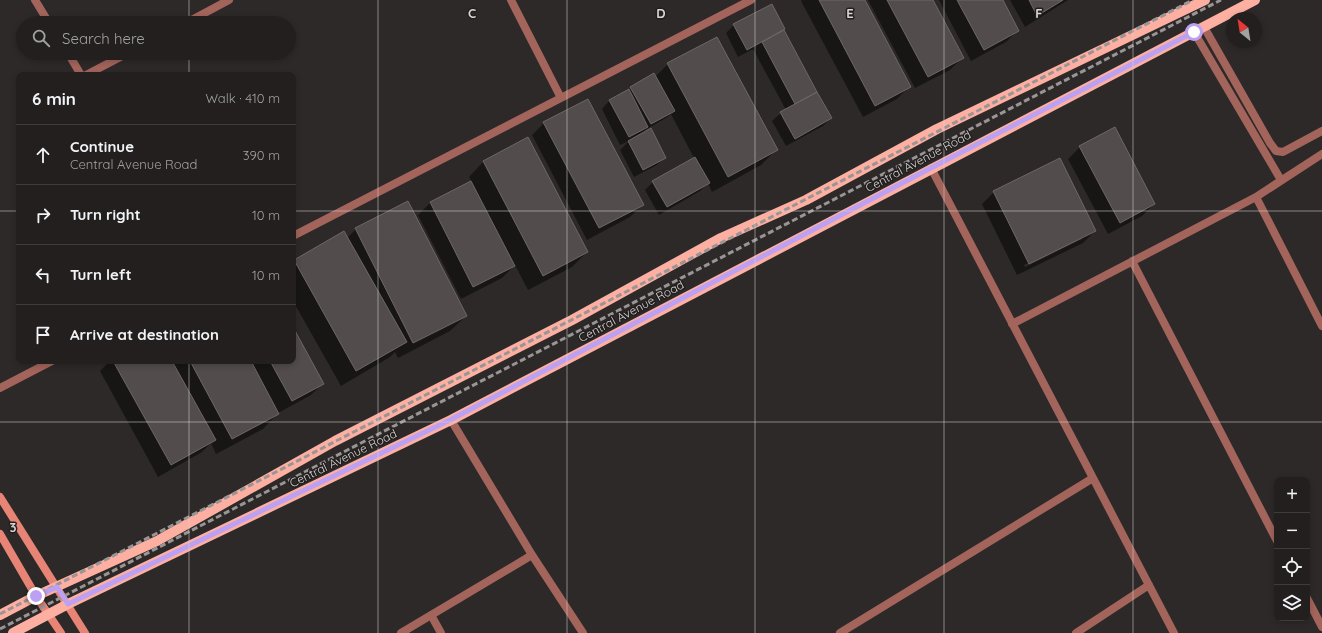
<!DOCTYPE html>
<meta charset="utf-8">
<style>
body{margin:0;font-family:Quicksand,sans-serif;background:#2a2727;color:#f1f3f6}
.controls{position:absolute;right:12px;bottom:12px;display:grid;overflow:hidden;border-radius:8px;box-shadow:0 2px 6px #0003}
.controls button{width:36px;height:36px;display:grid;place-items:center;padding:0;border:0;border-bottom:1px solid #3f3d3c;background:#221f1e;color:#f1f3f6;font:20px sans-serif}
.compass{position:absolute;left:1226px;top:12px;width:36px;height:36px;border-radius:50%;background:#221f1e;box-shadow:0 2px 6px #0003;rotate:330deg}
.stop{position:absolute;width:12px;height:12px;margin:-9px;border:3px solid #bca0f2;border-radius:50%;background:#fff}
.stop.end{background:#bca0f2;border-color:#fff;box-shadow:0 1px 4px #0008}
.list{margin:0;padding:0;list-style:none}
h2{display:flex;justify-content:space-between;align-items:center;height:52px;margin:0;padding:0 16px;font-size:17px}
h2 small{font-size:13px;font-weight:400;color:#a2a2a4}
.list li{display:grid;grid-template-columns:26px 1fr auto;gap:12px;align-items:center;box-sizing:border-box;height:60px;padding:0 16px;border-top:1px solid #3f3d3c}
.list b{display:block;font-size:15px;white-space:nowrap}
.list p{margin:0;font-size:13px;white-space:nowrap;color:#a2a2a4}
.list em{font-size:13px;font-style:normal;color:#a2a2a4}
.icon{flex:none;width:22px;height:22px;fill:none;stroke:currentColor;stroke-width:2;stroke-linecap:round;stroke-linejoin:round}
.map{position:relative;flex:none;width:1322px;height:633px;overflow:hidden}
.search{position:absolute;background:#221f1e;box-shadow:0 2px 6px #0003;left:16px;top:16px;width:280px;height:44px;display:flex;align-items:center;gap:10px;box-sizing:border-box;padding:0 14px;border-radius:22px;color:#a2a2a4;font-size:15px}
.panel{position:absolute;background:#221f1e;box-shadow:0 2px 6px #0003;left:16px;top:72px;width:280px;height:292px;border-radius:8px}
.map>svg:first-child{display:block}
</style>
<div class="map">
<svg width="1322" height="633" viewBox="0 0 1322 633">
<rect width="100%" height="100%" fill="#2d2928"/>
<path fill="#0007" fill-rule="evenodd" d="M802,0H863L909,87L897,99L863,117L801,1Z
M868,0H931L962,58L950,70L915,88Z
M939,0H1002L1018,30L1006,42L971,61Z
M1010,0H1068L1025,27Z
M734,25L783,30L831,118L823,126L786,146L772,121L781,113L786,110L753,49L738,57L726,33Z
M668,64L776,150L761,165L712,192L708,183L700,191L659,215L645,190L653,182L694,158L671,114L666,118L645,130L665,157L657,165L634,177L620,150L629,141L620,145L602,109L610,100L627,91L631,88L655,77Z
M544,123L642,205L630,217L587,240L532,135Z
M1080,147L1154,204L1142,216L1108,234L1068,159Z
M484,161L587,252L572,267L528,290L515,265L502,278L461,299L418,215L430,203L472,182L469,177Z
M994,192L1095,231L1083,243L1017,275L982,204ZM1082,237V239L1025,267L1024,265Z
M408,203L466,316L450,331L398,358L395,352L390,357L341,386L293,301V262L344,233L347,238L356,229Z
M293,329L323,383L311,395L278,413L263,429L216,454L211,443L202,452L158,477L100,371L110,361H293Z"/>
<path fill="#524d4c" stroke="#6d6867" d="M819,0H865L911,87L875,106Z
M887,0H933L964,58L928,77Z
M957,0H1003L1019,31L984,50Z
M1029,0H1063L1037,16Z
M772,4L785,29L747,50L733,24Z
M784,30L817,92L795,104L762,42Z
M717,37L778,150L728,177L667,63Z
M654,73L675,111L651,124L630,87Z
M629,89L648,127L629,137L609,100Z
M817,92L832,118L795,139L780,112Z
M588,99L644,205L599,228L543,122Z
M1115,127L1155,204L1120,223L1079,146Z
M651,128L666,158L643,170L628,141Z
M528,137L588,252L543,276L483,161Z
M695,157L710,183L667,207L652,181Z
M1060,158L1096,231L1029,264L993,191Z
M471,181L515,266L473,287L430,202Z
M408,201L467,316L413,343L355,228Z
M344,231L407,342L356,371L294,260Z
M293,327L324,384L292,401L270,361H293Z
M113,361H172L216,440L171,465Z
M190,361H251L279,414L232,439Z"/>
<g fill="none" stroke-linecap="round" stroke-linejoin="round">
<path stroke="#a3645b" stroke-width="8" d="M1194,32L1281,180"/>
<path stroke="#a3645b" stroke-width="8" d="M35,0L49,23
M511,0L561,98
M186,23L229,0
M1204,27L1270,143L1276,151L1283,152L1322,131
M68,53L81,75
M86,75L128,53
M931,168L1174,633
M1256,197L1322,326
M293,236L751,0
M1132,261L1277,541
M1012,324L1256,197L1322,154
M0,388L52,361
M451,420L532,555L583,633
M1307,598L1322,627
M431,615L441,633
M401,633L532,555
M840,633L1093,478
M1076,633L1149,585"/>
<path stroke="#e88475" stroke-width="8" d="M0,497L85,633
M0,534L36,596L61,633"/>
<path stroke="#fdafa2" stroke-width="10" d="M0,615L36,596L157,541L335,441L572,320L721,238L806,200L937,129L1205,0
M13,633L68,604L451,420L1255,0"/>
<path stroke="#999595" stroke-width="3" stroke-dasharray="6 3" stroke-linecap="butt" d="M0,614L1193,0
M0,629L1221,0"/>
</g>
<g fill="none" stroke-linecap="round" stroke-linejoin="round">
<path stroke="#bca0f2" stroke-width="5" d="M36,596L57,587L68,604L450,420L931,168L1194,32"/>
</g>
<path fill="none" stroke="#d8d5d5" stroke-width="1" stroke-opacity="0.55" d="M189,0V23M378,0V633M567,0V633M755,0V633M944,0V633M1133,0V633M189,53V75M0,211H19M293,211H1322M189,361V633M0,422H1322"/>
<g text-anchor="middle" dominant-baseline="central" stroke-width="3" stroke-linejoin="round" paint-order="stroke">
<g font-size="12" fill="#d8d5d5" stroke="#241f1f">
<text transform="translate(918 161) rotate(-28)">Central Avenue Road</text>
<text transform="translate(631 311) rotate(-28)">Central Avenue Road</text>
<text transform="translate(343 458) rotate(-26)">Central Avenue Road</text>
</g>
</g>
<g font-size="13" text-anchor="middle" font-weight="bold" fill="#d8d5d5" stroke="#241f1f" stroke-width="3" stroke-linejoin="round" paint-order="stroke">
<text x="472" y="18">C</text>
<text x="661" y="18">D</text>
<text x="850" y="18">E</text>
<text x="1039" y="18">F</text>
<text x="13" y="532">3</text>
</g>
</svg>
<div class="controls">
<button>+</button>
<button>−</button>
<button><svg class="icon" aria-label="locate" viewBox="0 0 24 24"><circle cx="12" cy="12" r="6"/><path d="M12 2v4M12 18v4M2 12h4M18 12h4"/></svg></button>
<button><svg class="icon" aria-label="layers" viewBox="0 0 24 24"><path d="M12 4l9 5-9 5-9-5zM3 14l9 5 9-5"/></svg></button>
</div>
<svg class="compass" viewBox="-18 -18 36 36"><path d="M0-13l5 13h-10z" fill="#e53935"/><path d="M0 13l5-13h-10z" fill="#a2a2a4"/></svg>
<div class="stop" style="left:1194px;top:32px"></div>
<div class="stop end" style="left:36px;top:596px"></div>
<div class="search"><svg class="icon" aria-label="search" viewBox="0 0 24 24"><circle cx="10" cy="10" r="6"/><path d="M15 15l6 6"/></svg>Search here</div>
<section class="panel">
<h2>6 min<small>Walk · 410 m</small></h2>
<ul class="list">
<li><svg class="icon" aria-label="ahead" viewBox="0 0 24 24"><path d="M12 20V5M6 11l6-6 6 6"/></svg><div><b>Continue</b><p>Central Avenue Road</p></div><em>390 m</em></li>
<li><svg class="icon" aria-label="right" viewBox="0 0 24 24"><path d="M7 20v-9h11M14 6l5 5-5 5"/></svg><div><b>Turn right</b></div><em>10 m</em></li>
<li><svg class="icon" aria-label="left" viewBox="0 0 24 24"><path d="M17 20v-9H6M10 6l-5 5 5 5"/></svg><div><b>Turn left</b></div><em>10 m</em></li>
<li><svg class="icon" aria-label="arrive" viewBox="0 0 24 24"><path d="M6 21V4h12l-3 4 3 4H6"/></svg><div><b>Arrive at destination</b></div></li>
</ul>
</section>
</div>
